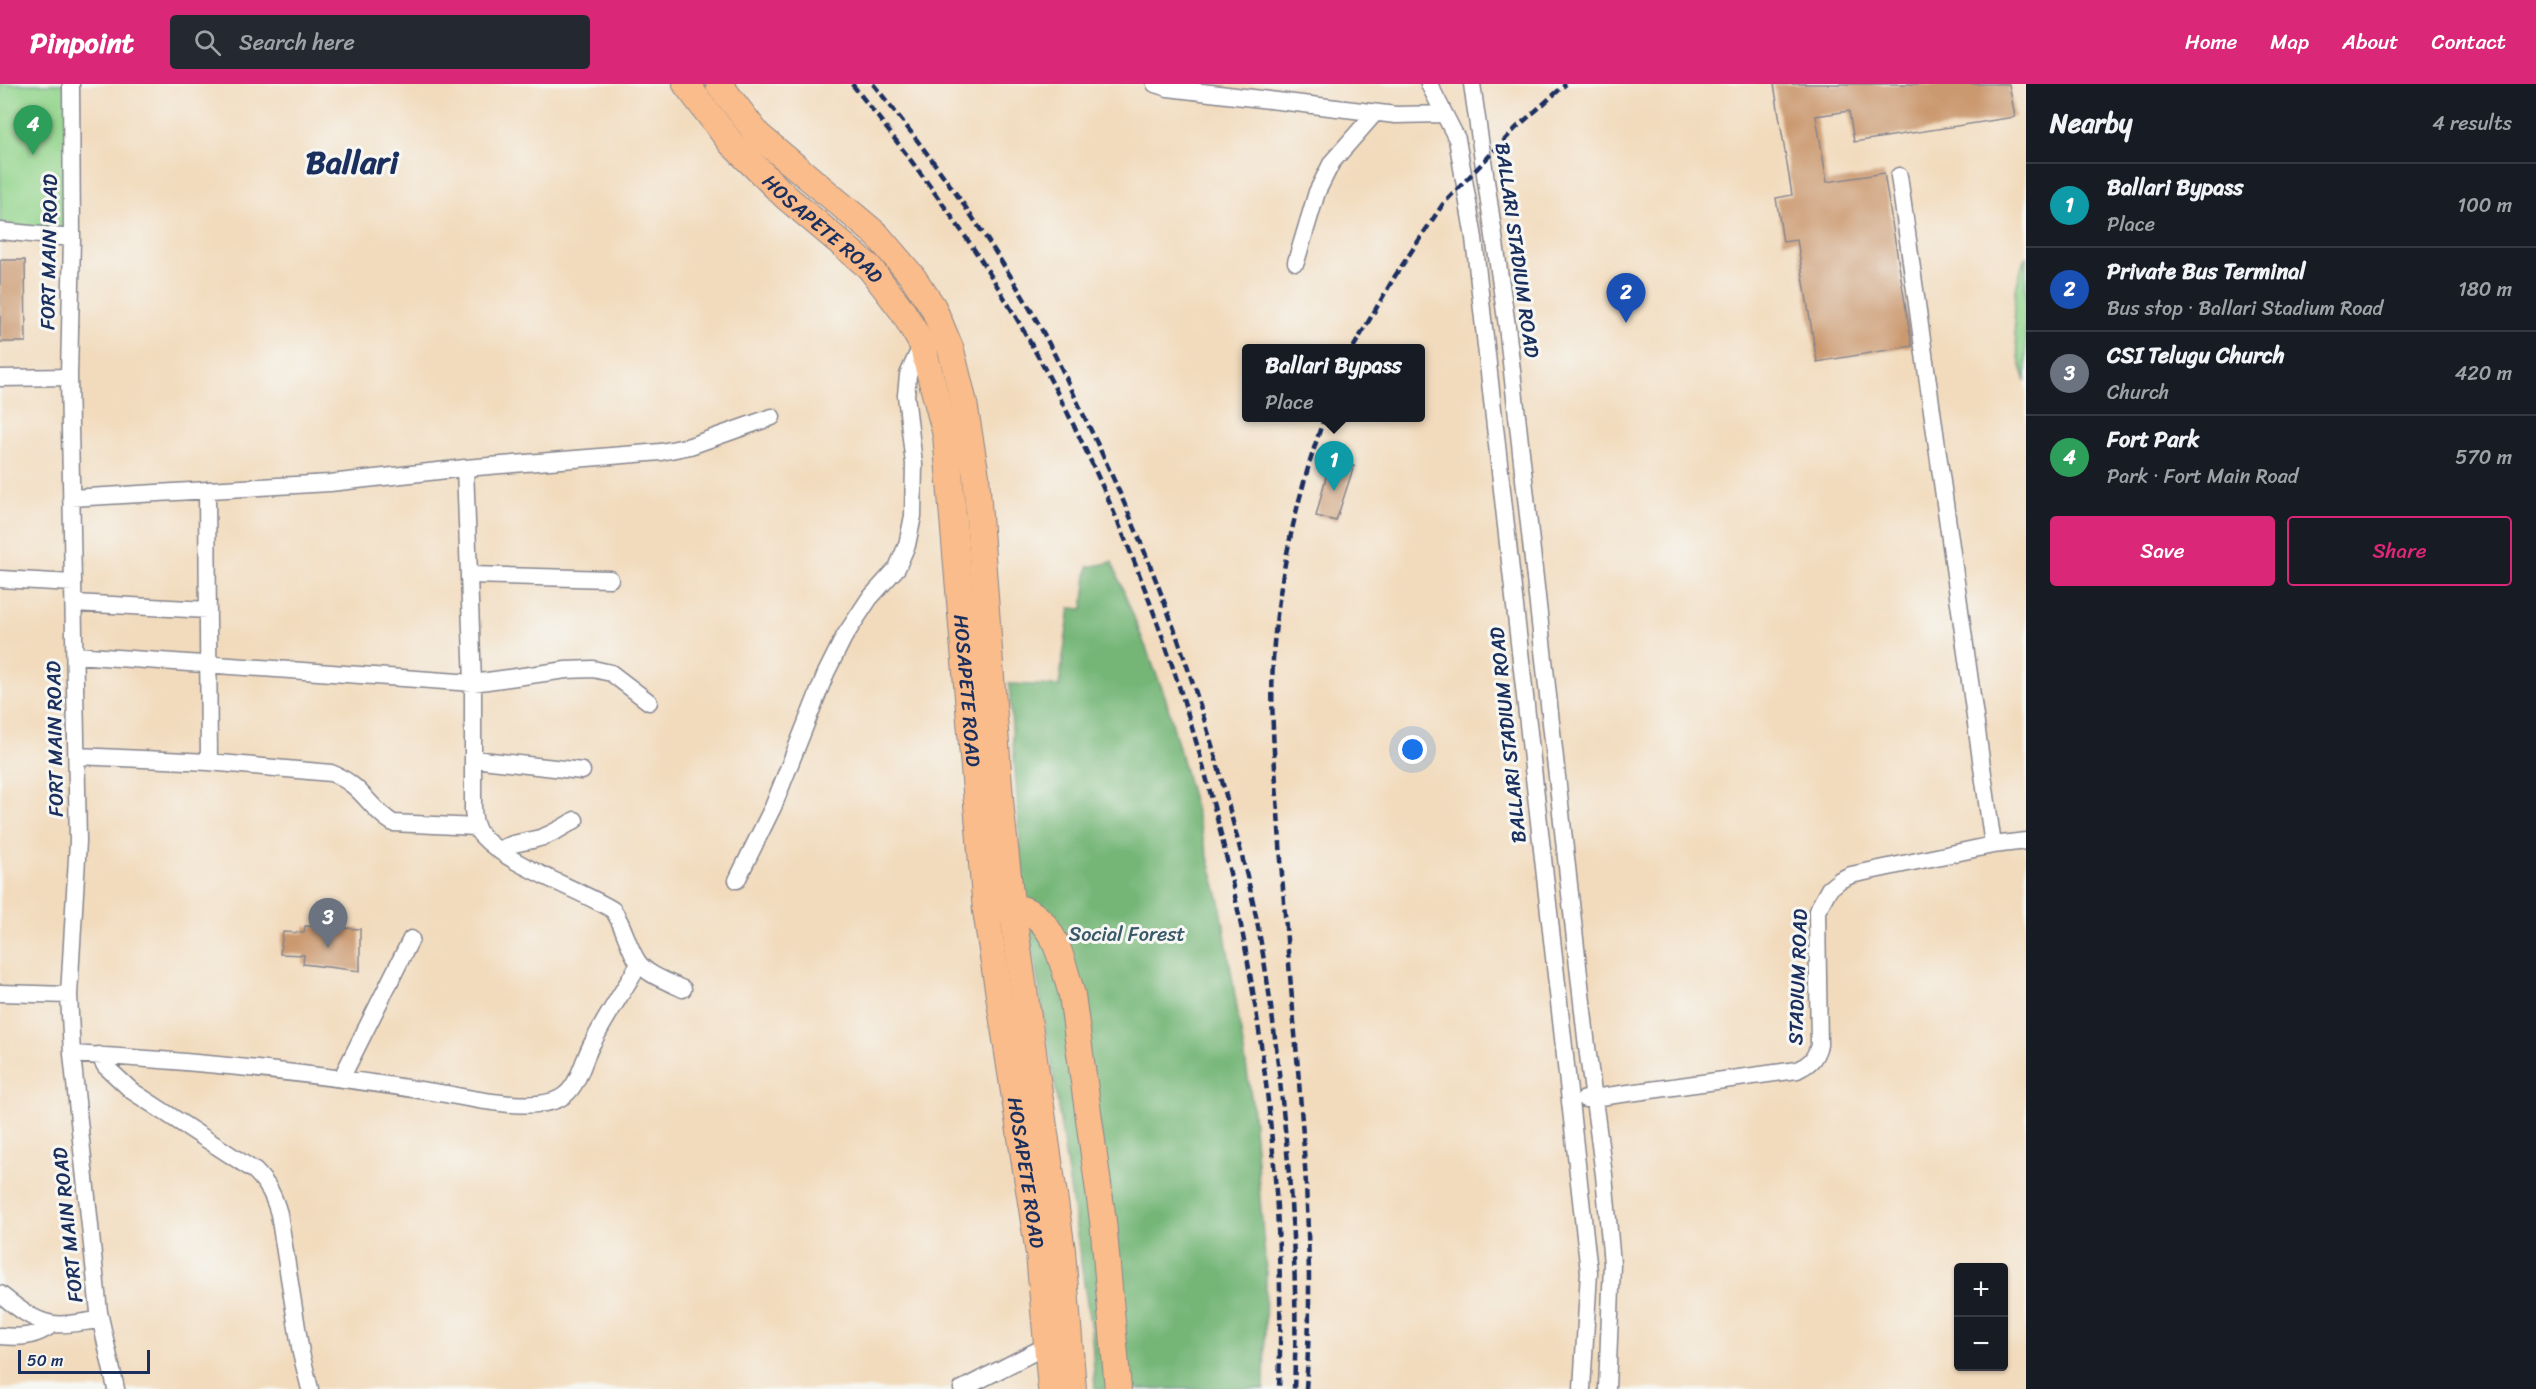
<!DOCTYPE html>
<meta charset="utf-8">
<style>
body{margin:0;font-family:Sriracha,sans-serif;background:#242831;color:#f1f3f6}
.controls{position:absolute;right:18px;bottom:18px;display:grid;overflow:hidden;border-radius:6px;box-shadow:0 2px 4px #0004}
.controls button{width:54px;height:54px;display:grid;place-items:center;padding:0;border:0;border-bottom:2px solid #363941;background:#171b24;color:#f1f3f6;font:30px sans-serif}
.scale{position:absolute;left:18px;bottom:15px;width:132px;box-sizing:border-box;padding-left:6px;border:3px solid #1b2f5e;border-top:0;font-size:16px;line-height:21px;white-space:nowrap;color:#1b2f5e;-webkit-text-stroke:4px #f6f6f2;paint-order:stroke}
.you{position:absolute;left:1413px;top:666px;width:21px;height:21px;margin:-15px;border:4px solid #fff;border-radius:50%;background:#1a73e8;box-shadow:0 0 0 9px #1a73e833}
.badge{display:grid;place-items:center;width:39px;height:39px;border-radius:50%;background:#db2777;color:#fff;font-size:20px;font-weight:700}
.pin{position:absolute;translate:-50% -50px;filter:drop-shadow(0 2px 3px #0008)}
.pin::after{content:'';position:absolute;top:32px;width:21px;height:18px;background:inherit;clip-path:polygon(0 0,100% 0,50% 100%)}
.popup{position:absolute;left:1242px;top:260px;width:183px;height:78px;box-sizing:border-box;display:grid;place-content:center;border-radius:6px;background:#171b24;filter:drop-shadow(0 2px 4px #0005);font-size:20px;white-space:nowrap;color:#9ea1a6}
.popup b{font-size:22px;color:#f1f3f6}
.popup::after{content:'';position:absolute;left:50%;top:100%;margin-left:-12px;border:12px solid transparent;border-top-color:#171b24}
.list{margin:0;padding:0;list-style:none}
h2{display:flex;justify-content:space-between;align-items:center;height:78px;margin:0;padding:0 24px;font-size:26px}
h2 small{font-size:20px;font-weight:400;color:#9ea1a6}
.list li{display:grid;grid-template-columns:39px 1fr auto;gap:18px;align-items:center;box-sizing:border-box;height:84px;padding:0 24px;border-top:2px solid #363941}
.list b{display:block;font-size:22px;white-space:nowrap}
.list p{margin:0;font-size:20px;white-space:nowrap;color:#9ea1a6}
.list em{font-size:20px;font-style:normal;color:#9ea1a6}
.actions{display:flex;gap:12px;padding:18px 24px}
.actions a{flex:1;padding:14px 0;border:2px solid #db2777;border-radius:6px;text-align:center;font-size:21px;color:#db2777}
.actions .main{background:#db2777;color:#fff}
.icon{flex:none;width:33px;height:33px;fill:none;stroke:currentColor;stroke-width:2;stroke-linecap:round;stroke-linejoin:round}
.map{position:relative;flex:none;width:2026px;height:1305px;overflow:hidden}
header{display:flex;align-items:center;gap:36px;box-sizing:border-box;height:84px;padding:0 30px;background:#db2777;color:#fff}
header strong{font-size:28px}
nav{display:flex;gap:33px;margin-inline-start:auto;font-size:21px}
.search{width:420px;height:54px;background:#242831;display:flex;align-items:center;gap:15px;box-sizing:border-box;padding:0 21px;border-radius:6px;color:#9ea1a6;font-size:22px}
main{display:flex}
aside{flex:1;background:#171b24}
.map>svg:first-child{display:block}
</style>
<header>
<strong>Pinpoint</strong>
<div class="search"><svg class="icon" aria-label="search" viewBox="0 0 24 24"><circle cx="10" cy="10" r="6"/><path d="M15 15l6 6"/></svg>Search here</div>
<nav><a>Home</a><a>Map</a><a>About</a><a>Contact</a></nav>
</header>
<main>
<div class="map">
<svg width="2026" height="1305" viewBox="0 0 2026 1305">
<rect width="100%" height="100%" fill="#f6f6f2"/>
<filter id="ink" filterUnits="userSpaceOnUse"><feTurbulence type="fractalNoise" baseFrequency=".0167" numOctaves="2"/><feDisplacementMap in="SourceGraphic" scale="12" xChannelSelector="R" yChannelSelector="G"/><feConvolveMatrix kernelMatrix="1 2 1 2 8 2 1 2 1" color-interpolation-filters="sRGB"/></filter>
<filter id="wash" filterUnits="userSpaceOnUse"><feTurbulence type="fractalNoise" baseFrequency=".008" numOctaves="4" result="noise"/><feDisplacementMap in="SourceGraphic" scale="24" xChannelSelector="R" yChannelSelector="G"/><feGaussianBlur stdDeviation="1.35" result="paint"/><feColorMatrix in="noise" values="0 0 0 0 0 0 0 0 0 0 0 0 0 0 0 0 0 1.4 0 .05"/><feComposite in="paint" operator="in"/></filter>
<g filter="url(#wash)">
<rect width="100%" height="100%" fill="#f2dbbd"/>
<path fill="#92d48b" stroke="#568274" stroke-width="1.5" d="M0,0H68L66,147L0,143Z
M2026,172V297C2011,257 2009,211 2026,172Z"/>
<path fill="#75b677" stroke="#48726a" stroke-width="1.5" d="M1112,478L1165,612L1220,818L1252,1018L1266,1187L1264,1305H1095L1092,1253L1052,982L1024,817L1009,600L1059,602L1070,524L1083,525L1088,483Z"/>
<g id="blocks">
<path fill="#cb9970" d="M1774,0H2009L2015,33L1854,58L1849,27L1816,32L1827,98L1884,89L1912,262L1817,278L1797,156L1783,158L1776,114L1792,111Z
M0,176H25L26,258H0Z
M1329,381L1354,382L1336,437L1316,432Z
M305,842L360,845V887L303,880L304,871L280,870L283,848L304,849Z"/>
</g>
</g>
<g filter="url(#ink)">
<use href="#blocks" fill-opacity="0" stroke="#86858e" stroke-width="1.5"/>
<g fill="none" stroke-linecap="round" stroke-linejoin="round">
<defs>
<path id="minor" d="M71,0L72,154L69,293L78,757L69,911L72,970L99,1228L116,1305
M1155,0L1168,4L1396,31L1444,30
M1429,0L1457,55L1474,154L1589,1188L1582,1305
M1472,0L1507,242L1587,963L1604,1091L1612,1180L1607,1305
M1899,92L1993,761
M0,147L72,154
M1296,178L1317,108L1332,78L1375,29
M0,294L69,293
M465,384L473,599V726C474,735 475,745 482,752C509,782 577,804 613,826C625,843 627,862 638,878C647,891 669,898 683,905
M207,406L209,678
M71,414L330,399L465,384L661,368L690,362L772,333
M470,491L610,495
M0,495L73,499
M74,519L208,526
M75,571L473,599L566,586L593,585L611,589L649,618
M77,672L209,678L331,689C364,702 367,723 393,739L476,743
M473,675L582,687
M499,766C512,758 522,759 536,755C550,752 563,743 575,736
M737,796L773,723L826,589L844,553L869,515L897,484L907,461L913,432L914,380L906,311L908,291L922,260
M0,909L69,911
M72,970C197,977 322,990 446,1010C474,1015 543,1031 566,1010C580,998 584,973 593,958C607,931 624,906 639,880
M99,971L105,982L132,1007L255,1087C268,1100 274,1112 279,1130L301,1269L310,1305
M342,993L411,855
M1585,1015L1797,986C1810,980 1815,975 1819,961L1817,827L1829,805L1840,796L1851,791L1993,761L2026,757
M0,1210C15,1222 33,1237 53,1240C68,1242 86,1237 100,1236
M0,1252C21,1254 36,1253 53,1240
M962,1305L1048,1261"/>
<g id="highway">
<path id="s1" d="M686,0L731,59L786,113L869,183L902,226L922,260L946,351L986,827L1039,1170L1051,1305"/>
<path d="M719,0L758,51L877,151L912,192L933,223L951,266L964,319L976,392L1001,727L1010,810L1062,1166L1073,1305"/>
<path d="M996,826C1005,825 1015,822 1024,826C1055,836 1064,884 1072,911L1103,1137L1118,1305"/>
</g>
</defs>
<use href="#minor" stroke="#86858e" stroke-width="19"/>
<use href="#highway" stroke="#86858e" stroke-width="28"/>
<use href="#minor" stroke="#fff" stroke-width="16"/>
<use href="#highway" stroke="#f9bc8a" stroke-width="26"/>
<path stroke="#1b2f5e" stroke-width="4.5" stroke-dasharray="9 4.5" stroke-linecap="butt" d="M852,0C897,57 941,115 981,176C1188,501 1293,921 1279,1305
M873,0C933,74 990,154 1037,237C1054,268 1069,300 1084,332C1146,459 1195,590 1230,727C1240,765 1251,804 1258,843C1271,910 1278,978 1285,1045C1293,1131 1298,1218 1294,1305
M1353,264L1395,192L1443,120L1516,44L1566,0
M1306,1305C1318,1123 1291,941 1280,760C1276,693 1269,626 1274,559C1281,481 1299,407 1324,334"/>
</g>
</g>
<g text-anchor="middle" dominant-baseline="central" stroke-width="6" stroke-linejoin="round" paint-order="stroke">
<g font-size="20" fill="#1b2f5e" stroke="#f6f6f2">
<text stroke="none"><textPath href="#s1" startOffset="200">HOSAPETE ROAD</textPath></text>
<text transform="translate(1517 166) rotate(82)">BALLARI STADIUM ROAD</text>
<text transform="translate(49 168) rotate(-89)">FORT MAIN ROAD</text>
<text stroke="none"><textPath href="#s1" startOffset="704">HOSAPETE ROAD</textPath></text>
<text transform="translate(1508 651) rotate(-96)">BALLARI STADIUM ROAD</text>
<text transform="translate(55 655) rotate(-91)">FORT MAIN ROAD</text>
<text transform="translate(1798 893) rotate(-88)">STADIUM ROAD</text>
<text stroke="none"><textPath href="#s1" startOffset="1190">HOSAPETE ROAD</textPath></text>
<text transform="translate(68 1141) rotate(-96)">FORT MAIN ROAD</text>
</g>
<g font-size="20" fill="#395869" stroke="#f6f6f2">
<text x="1127" y="850">Social Forest</text>
</g>
<g font-size="32" font-weight="bold" fill="#1b2f5e" stroke="#f6f6f2">
<text x="352" y="78">Ballari</text>
</g>
</g>
</svg>
<div class="controls">
<button>+</button>
<button>−</button>
</div>
<div class="scale">50 m</div>
<div class="you"></div>
<div class="pin badge" style="left:1334px;top:407px;background:#0f9aa8">1</div>
<div class="popup"><b>Ballari Bypass</b>Place</div>
<div class="pin badge" style="left:1626px;top:239px;background:#1a4fb4">2</div>
<div class="pin badge" style="left:328px;top:864px;background:#6b7280">3</div>
<div class="pin badge" style="left:33px;top:71px;background:#2e9e5b">4</div>
</div>
<aside>
<h2>Nearby<small>4 results</small></h2>
<ul class="list">
<li><span class="badge" style="background:#0f9aa8">1</span><div><b>Ballari Bypass</b><p>Place</p></div><em>100 m</em></li>
<li><span class="badge" style="background:#1a4fb4">2</span><div><b>Private Bus Terminal</b><p>Bus stop · Ballari Stadium Road</p></div><em>180 m</em></li>
<li><span class="badge" style="background:#6b7280">3</span><div><b>CSI Telugu Church</b><p>Church</p></div><em>420 m</em></li>
<li><span class="badge" style="background:#2e9e5b">4</span><div><b>Fort Park</b><p>Park · Fort Main Road</p></div><em>570 m</em></li>
</ul>
<div class="actions"><a class="main">Save</a><a>Share</a></div>
</aside>
</main>
